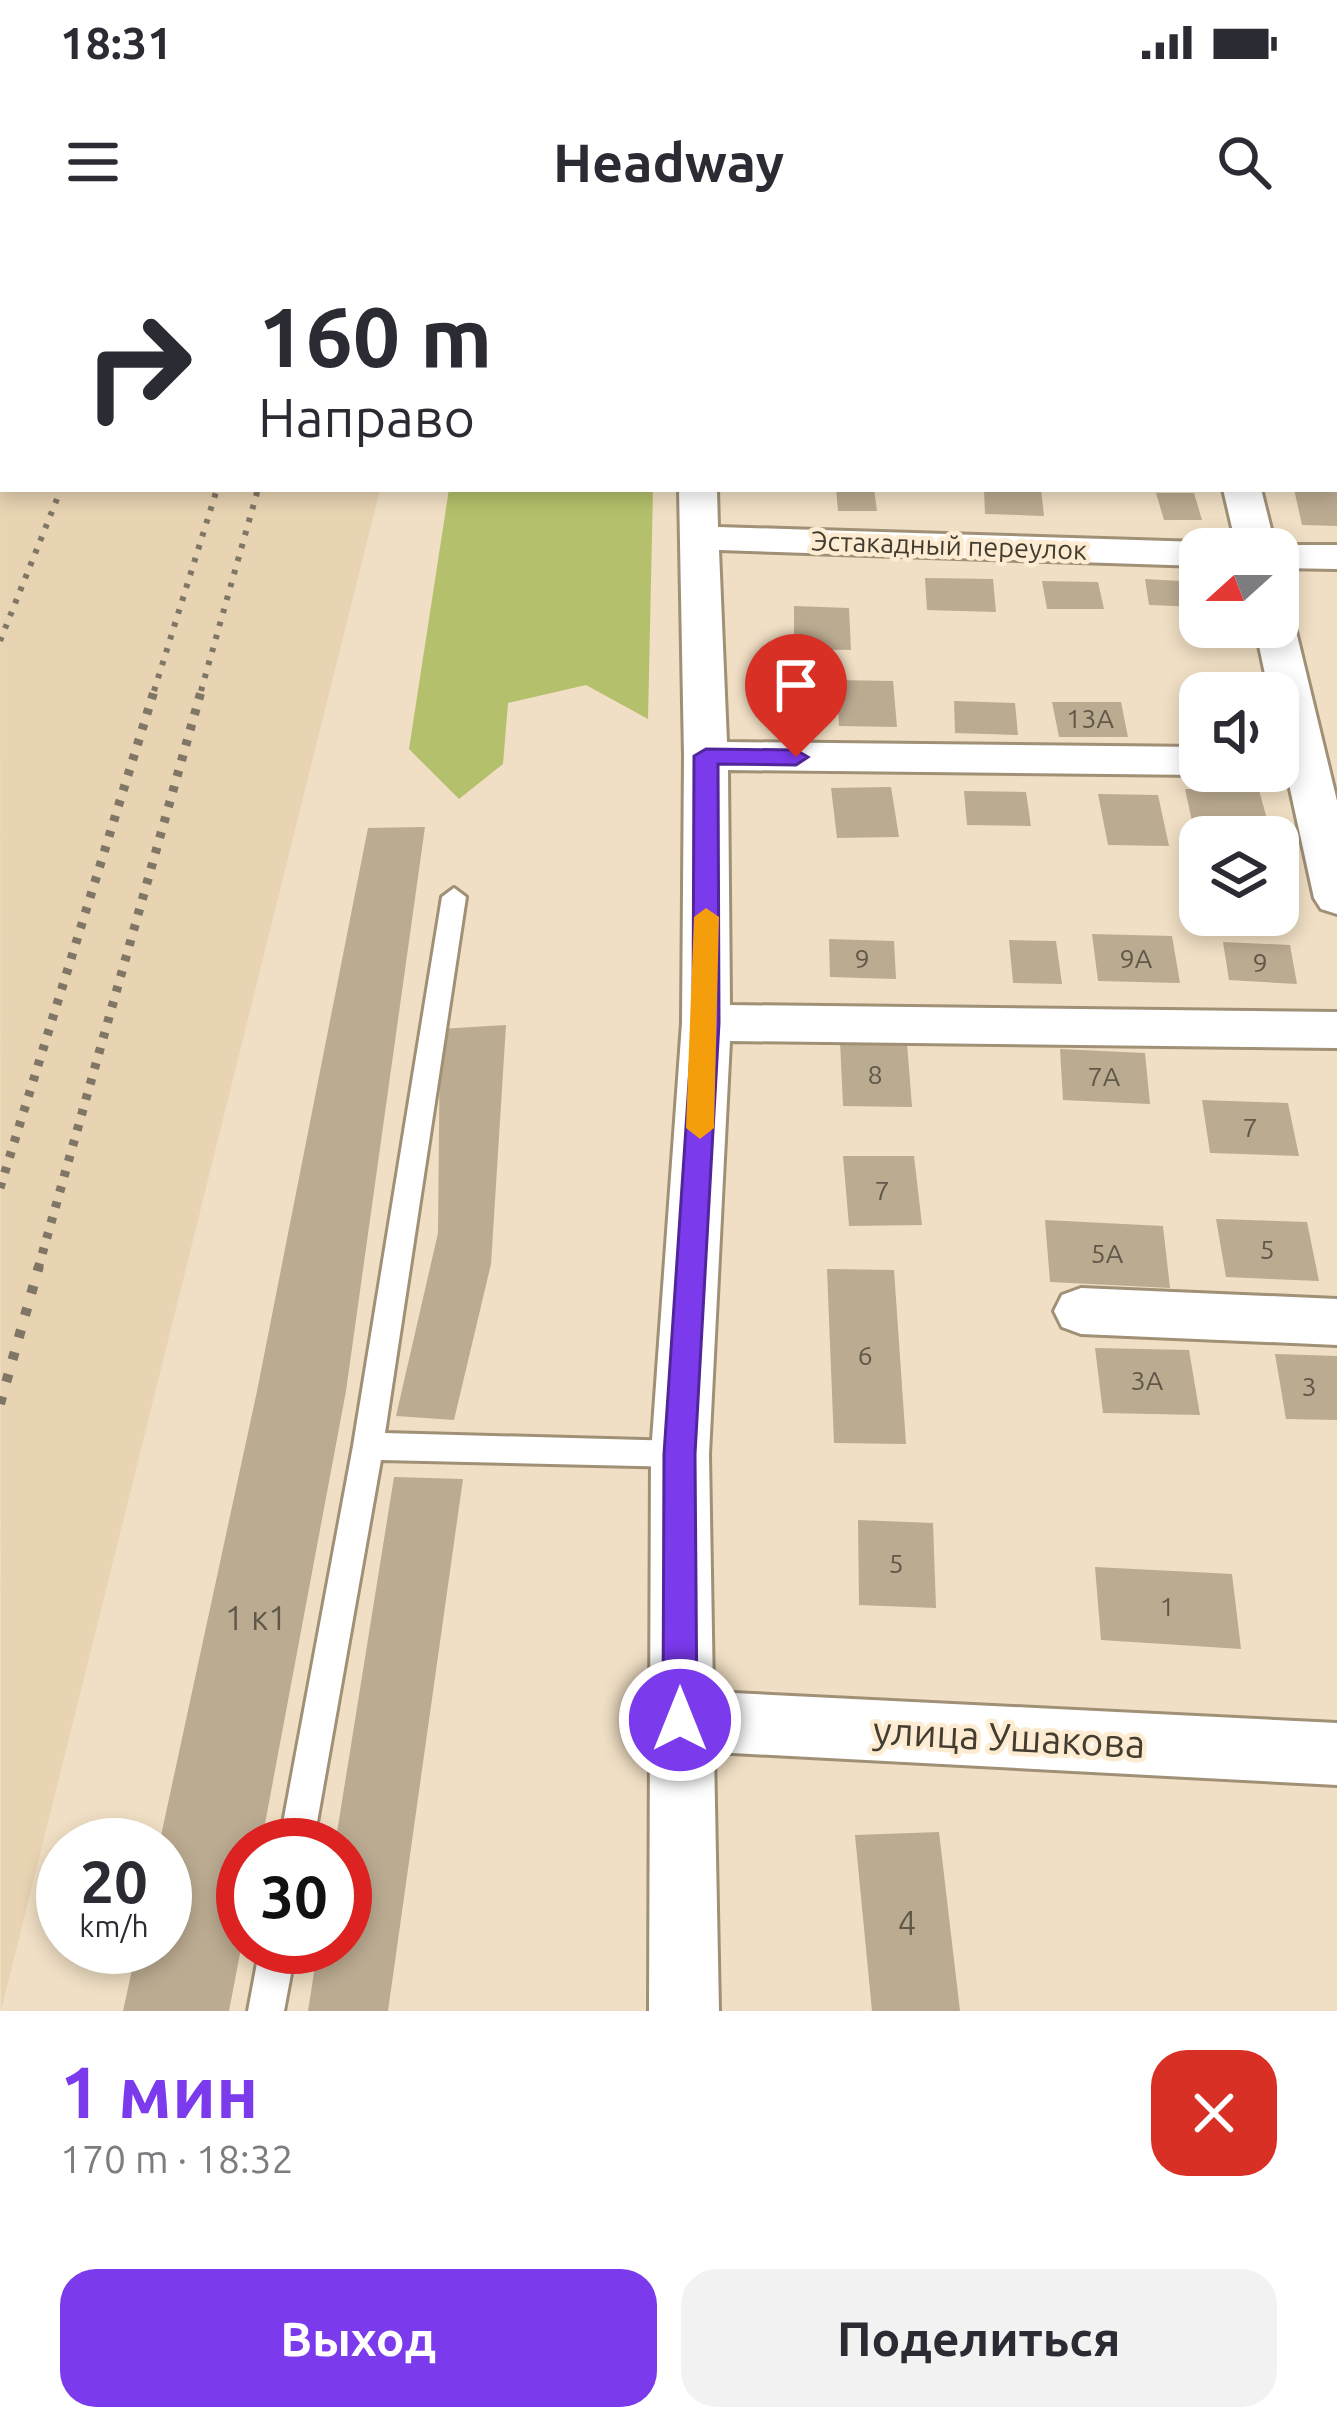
<!DOCTYPE html>
<html lang="ru">
<head>
<meta charset="utf-8">
<style>
  :root { --surface:#fff; --page:#f2f2f3; --text:#2b2b33; --muted:#7c7c81; --accent:#7c3aed }
  body { margin:0; font-family:Ubuntu,sans-serif; background:var(--page); color:var(--text); height:100vh; display:flex; flex-direction:column; font-size:45px; white-space:nowrap }
  * { box-sizing:border-box; margin:0 }
  p { font-size:39px; color:var(--muted) }
  .icon { flex:none; width:66px; height:66px; fill:none; stroke:currentColor; stroke-width:2; stroke-linecap:round; stroke-linejoin:round }
  .map { position:relative; height:1771px; overflow:hidden }
  .side { display:flex; flex-direction:column; background:var(--surface); flex:1 }
  .side>* { flex:none }
  .hud { position:absolute; left:0px; top:0px; width:1338px; height:252px; box-shadow:0 6px 18px #0003; background:#fff; color:var(--text); overflow:hidden }
  .needle { width:78px; rotate:249deg }
  .tools { position:absolute; left:1179px; top:288px; display:grid; gap:24px }
  .tools a { display:grid; place-items:center; width:120px; height:120px; border-radius:24px; background:var(--surface); box-shadow:0 6px 18px #0003; font-size:60px }
  .speed { position:absolute; left:36px; top:1578px; display:flex; gap:24px; font-size:60px; font-weight:700; text-align:center }
  .speed>* { display:grid; place-content:center; width:156px; height:156px; border-radius:50%; background:var(--surface); box-shadow:0 6px 18px #0003; line-height:1 }
  .speed small { font-size:30px; font-weight:400 }
  .speed .limit { border:18px solid #d22; background:#fff; color:#111 }
  .pin { position:absolute; display:grid; place-items:center; width:102px; height:102px; color:#fff; margin:-123px -51px; border-radius:50% 50% 50% 0; rotate:-45deg; box-shadow:0 0 12px #0007 }
  .pin .icon { rotate:45deg }
  .me { position:absolute; width:132px; margin:-66px; rotate:0deg; stroke-linejoin:round; filter:drop-shadow(0 0 9px #0008) }
  .turn { display:flex; align-items:center; gap:42px; height:252px; padding:0 60px; font-size:54px }
  .turn .icon { width:156px; height:156px; stroke-width:2.5 }
  .turn b { display:block; font-size:84px; line-height:102px }
  .round { display:grid; place-items:center; flex:none; width:126px; height:126px; border-radius:36px; background:var(--page) }
  .head { display:flex; align-items:center; justify-content:space-between; height:204px; padding:0 60px }
  h1 { font-size:72px; font-weight:700; line-height:90px; color:var(--accent) }
  .action { display:flex; gap:24px; margin-top:auto; padding:24px 60px }
  .action a { flex:1; height:138px; border-radius:36px; background:var(--accent); color:#fff; font-size:48px; font-weight:700; line-height:138px; text-align:center }
  .action a+a { background:var(--page); color:var(--text) }
  .status { display:flex; justify-content:space-between; align-items:center; height:84px; padding:0 60px; background:var(--surface); direction:ltr }
  .status svg { height:33px; fill:currentColor }
  header { display:flex; justify-content:space-between; align-items:center; height:156px; padding:0 60px; background:var(--surface); font-size:54px; font-weight:700 }
  .map>svg:first-child { display:block }
  .built { fill:#e8d3b2 }
  .green { fill:#b4c06b }
  .building { fill:#bbab91 }
  .lines { fill:none; stroke-linecap:round; stroke-linejoin:round }
  .lane-casing { stroke:#9f9076; stroke-width:6 }
  .street-casing { stroke:#9f9076; stroke-width:6 }
  .lane { fill:#fff; fill-rule:evenodd }
  .street { fill:#fff; fill-rule:evenodd }
  .rail-far2 { stroke:#807666; stroke-width:6; stroke-dasharray:4.5 9; stroke-linecap:butt }
  .rail-far1 { stroke:#807666; stroke-width:9; stroke-dasharray:6 10; stroke-linecap:butt }
  .rail { stroke:#807666; stroke-width:10; stroke-dasharray:8 15; stroke-linecap:butt }
  .route { fill:#7c3aed; stroke:#51269a; stroke-width:3 }
  .slow { fill:#f59e0b }
  .labels { text-anchor:middle; stroke-width:9; stroke-linejoin:round; paint-order:stroke }
  .far-street-label { font-size:27px; fill:#423c31; stroke:#fdecd1 }
  .number-label { font-size:27px; fill:#605849 }
  .near-number-label { font-size:33px; fill:#605849 }
  .near-street-label { font-size:39px; fill:#423c31; stroke:#fdecd1 }
</style>
</head>
<body>
<div class="status"><b>18:31</b><svg viewBox="0 0 49 12"><path d="M0 12V9h3v3zM5 12V6h3v6zM10 12V3h3v9zM15 12V0h3v12zM26 1h20v11H26zM47 4h2v5h-2z"/></svg></div>
<header><svg class="icon" aria-label="menu" viewBox="0 0 24 24"><path d="M4 6h16M4 12h16M4 18h16"/></svg>Headway<svg class="icon" aria-label="search" viewBox="0 0 24 24"><circle cx="10" cy="10" r="6"/><path d="M15 15l6 6"/></svg></header>
<div class="map">
<svg width="1337" height="1771" viewBox="0 0 1337 1771">
  <rect width="100%" height="100%" fill="#f0dfc4"/>
  <path class="built" d="M0 0H443L3 3V249H380L1 1771Z"/>
  <path class="green" d="M449 249H653L648 479 586 445 508 463 503 524 459 559 409 509Z"/>
  <g class="building">
    <path d="M836 249H874L877 271H838Z"/>
    <path d="M984 249H1041L1044 276 985 274Z"/>
    <path d="M1294 249H1337V286L1302 285Z"/>
    <path d="M1156 253H1194L1202 280H1164Z"/>
    <path d="M925 338 993 339 996 372 927 370Z"/>
    <path d="M1145 339 1198 342 1200 367 1149 365Z"/>
    <path d="M1042 341 1098 342 1104 369H1047Z"/>
    <path d="M794 366 849 368 851 410 794 409Z"/>
    <path d="M836 440 893 441 897 487 839 486Z"/>
    <path d="M954 461 1015 463 1018 495 955 493Z"/>
    <path d="M1052 462H1121L1128 497H1059Z"/>
    <path d="M891 547 899 597 837 598 831 548Z"/>
    <path d="M1185 549 1259 550 1270 590H1194Z"/>
    <path d="M964 551 1026 552 1031 586 967 585Z"/>
    <path d="M1098 554 1158 555 1169 606 1108 605Z"/>
    <path d="M425 587 346 1151 261 1605H243V1698L229 1771H123L137 1707H165V1605H159L257 1151 368 588Z"/>
    <path d="M1092 694 1172 696 1180 743 1098 741Z"/>
    <path d="M829 699 894 701 896 739 830 737Z"/>
    <path d="M1009 700 1056 701 1062 744 1013 743Z"/>
    <path d="M1223 702 1290 705 1297 744 1229 740Z"/>
    <path d="M506 785 491 1024 454 1180 396 1176 438 993 440 789Z"/>
    <path d="M840 802 907 803 912 867 843 866Z"/>
    <path d="M1060 809 1145 813 1150 864 1063 860Z"/>
    <path d="M1202 860 1288 863 1299 916 1210 913Z"/>
    <path d="M843 916H914L922 985 849 986Z"/>
    <path d="M1216 979 1307 982 1319 1041 1226 1037Z"/>
    <path d="M1045 980 1163 986 1170 1048 1050 1042Z"/>
    <path d="M827 1029 894 1030 906 1204 834 1203Z"/>
    <path d="M1095 1108 1189 1110 1200 1175 1103 1173Z"/>
    <path d="M1275 1114 1337 1116V1180L1286 1179Z"/>
    <path d="M394 1237 463 1239 388 1771H308L318 1707H345V1605H335Z"/>
    <path d="M858 1280 933 1283 936 1368 859 1365Z"/>
    <path d="M1095 1327 1232 1334 1241 1409 1101 1400Z"/>
    <path d="M939 1592 960 1771H872L855 1595Z"/>
  </g>
  <g class="lines">
    <g class="lane-casing">
      <g id="lane">
        <path d="M454 648 466 657 385 1193 680 1201 691 1205 695 1214 691 1223 680 1227 381 1220 313 1605H279L353 1206 442 657Z"/>
        <path d="M260 1707H296L284 1771H248Z"/>
      </g>
    </g>
    <g class="street-casing">
      <g id="street">
        <rect x="679" y="0" width="32" height="3"/>
        <path d="M1163 0H1195L1196 3H1164Z"/>
        <path d="M679 249H717L718 287 1200 302 1216 309H1200V326L719 310 727 502 1200 507V531H1215L1200 535 728 530 730 765 1337 772V808L730 801 709 1214 713 1452 1337 1483V1545L714 1512 719 1771H649L651 1214 682 783 684 516Z"/>
        <path d="M1223 249H1261L1275 305H1337V329L1278 328V309H1237Z"/>
        <path d="M1278 375 1289 378 1295 387 1337 561V674L1321 669 1314 658 1278 494V453H1269L1255 387H1278Z"/>
        <path d="M1081 1048 1337 1059V1105L1081 1094 1062 1087 1054 1071 1062 1055Z"/>
      </g>
    </g>
    <use href="#lane" class="lane"/>
    <use href="#street" class="street"/>
    <g class="rail-far2">
      <path d="M0 401 61 249"/>
      <path d="M154 451 217 249"/>
      <path d="M201 451 258 249"/>
    </g>
    <g class="rail-far1">
      <path d="M0 948 155 448"/>
      <path d="M38 1029 202 448"/>
    </g>
    <path class="rail" d="M0 1164 39 1026"/>
  </g>
  <path class="route" d="M706 509 796 510 808 517 796 525 718 524 719 783 695 1214 697 1480 692 1492 680 1497 668 1492 663 1480 664 1214 693 783 694 516Z"/>
  <path class="slow" d="M706 668 719 677 714 888 700 899 686 888 694 677Z"/>
  <g class="labels">
    <g class="far-street-label">
      <text transform="translate(949 306) rotate(2)" y="9">Эстакадный переулок</text>
    </g>
    <g class="number-label">
      <text x="1090" y="488">13А</text>
      <text x="862" y="728">9</text>
      <text x="1136" y="728">9А</text>
      <text x="1260" y="732">9</text>
      <text x="875" y="844">8</text>
      <text x="1104" y="846">7А</text>
      <text x="1250" y="897">7</text>
      <text x="882" y="960">7</text>
      <text x="1267" y="1019">5</text>
      <text x="1107" y="1023">5А</text>
      <text x="865" y="1125">6</text>
      <text x="1147" y="1150">3А</text>
      <text x="1309" y="1156">3</text>
      <text x="896" y="1333">5</text>
      <text x="1167" y="1376">1</text>
    </g>
    <g class="near-number-label">
      <text x="256" y="1390">1 к1</text>
      <text x="907" y="1695">4</text>
    </g>
    <g class="near-street-label">
      <text transform="translate(1009 1497) rotate(3)" y="14">улица Ушакова</text>
    </g>
  </g>
</svg>
<div class="tools">
<a><svg class="needle" viewBox="-14 -14 28 28"><path d="M0-13l5 13h-10z" fill="#e53935"/><path d="M0 13l5-13h-10z" fill="#7c7c81"/></svg></a>
<a><svg class="icon" aria-label="sound" viewBox="0 0 24 24"><path d="M4 9h4l5-4v14l-5-4H4zM17 9q2 3 0 6"/></svg></a>
<a><svg class="icon" aria-label="layers" viewBox="0 0 24 24"><path d="M12 4l9 5-9 5-9-5zM3 14l9 5 9-5"/></svg></a>
</div>
<div class="speed"><div>20<small>km/h</small></div><div class="limit">30</div></div>
<div class="pin" style="left:796px;top:517px;background:#d93025"><svg class="icon" aria-label="arrive" viewBox="0 0 24 24"><path d="M6 21V4h12l-3 4 3 4H6"/></svg></div>
<svg class="me" style="left:680px;top:1480px" viewBox="-20 -20 40 40"><circle r="17" fill="#7c3aed" stroke="#fff" stroke-width="3"/><path d="M0-11L8 9 0 5-8 9z" fill="#fff"/></svg>
<div class="hud">
<div class="turn"><svg class="icon" aria-label="right" viewBox="0 0 24 24"><path d="M7 20v-9h11M14 6l5 5-5 5"/></svg><div><b>160 m</b>Направо</div></div>
</div>
</div>
<section class="side">
<div class="head"><div><h1>1 мин</h1><p>170 m · 18:32</p></div><a class="round" style="background:#d93025;color:#fff"><svg class="icon" aria-label="close" viewBox="0 0 24 24"><path d="M6 6l12 12M18 6L6 18"/></svg></a></div>
<div class="action"><a>Выход</a><a>Поделиться</a></div>
</section>
</body>
</html>
